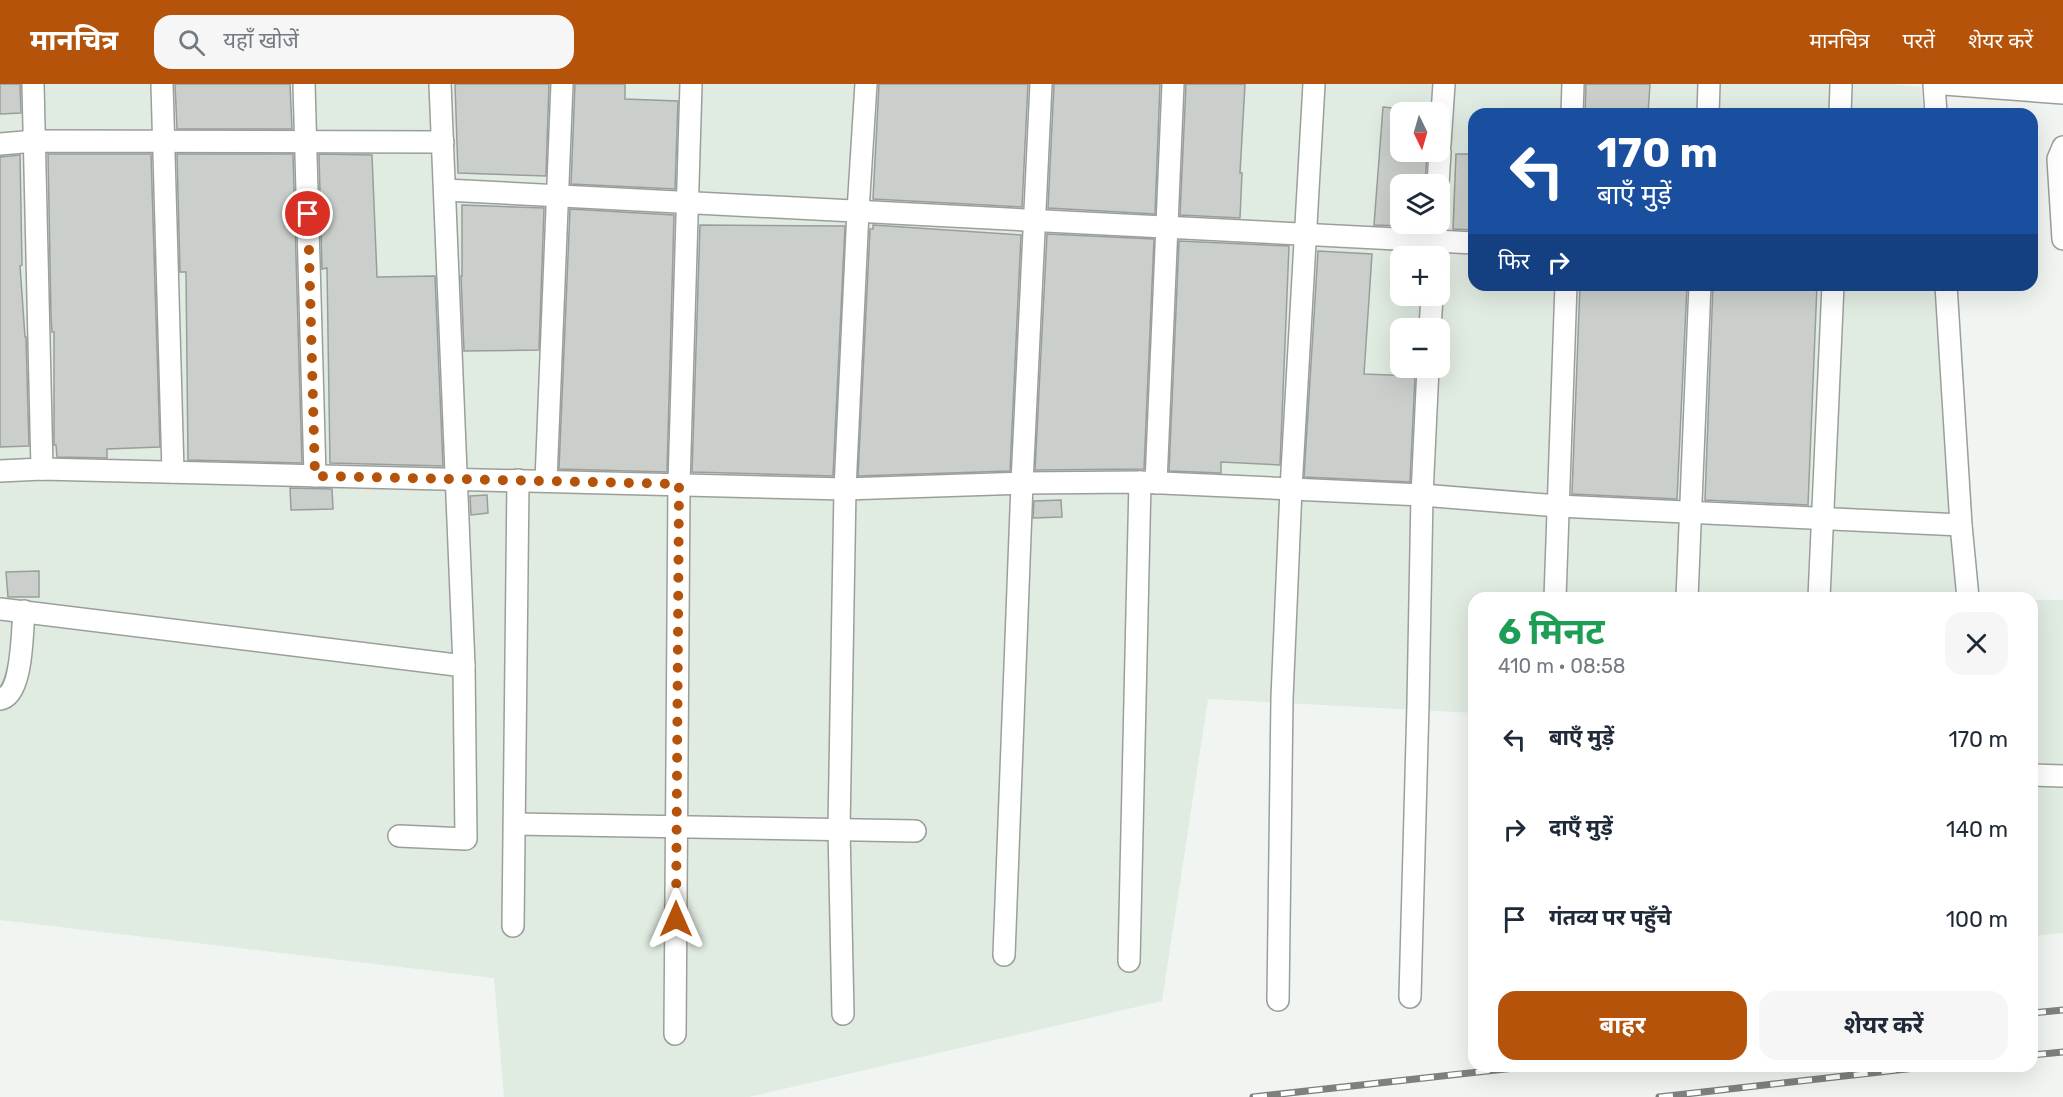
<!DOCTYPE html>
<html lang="hi">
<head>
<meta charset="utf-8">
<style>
  :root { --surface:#fff; --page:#f6f6f7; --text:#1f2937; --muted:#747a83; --accent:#b45309 }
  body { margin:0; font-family:Rubik,"Noto Sans Devanagari",sans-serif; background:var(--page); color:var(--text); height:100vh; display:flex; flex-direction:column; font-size:22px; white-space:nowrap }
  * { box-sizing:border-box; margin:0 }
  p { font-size:20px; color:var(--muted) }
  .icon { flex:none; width:33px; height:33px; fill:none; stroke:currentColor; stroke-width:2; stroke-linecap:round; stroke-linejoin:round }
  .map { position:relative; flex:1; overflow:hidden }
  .details { position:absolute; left:1468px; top:508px; width:570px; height:480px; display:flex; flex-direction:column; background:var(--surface); border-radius:18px; box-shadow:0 6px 24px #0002 }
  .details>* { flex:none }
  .top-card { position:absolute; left:1468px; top:24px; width:570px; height:183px; border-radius:18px; box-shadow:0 6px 24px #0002; background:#1a4fa0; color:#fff; overflow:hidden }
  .needle { width:39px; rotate:175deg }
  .tools { position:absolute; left:1390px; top:18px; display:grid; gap:12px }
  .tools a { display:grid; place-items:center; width:60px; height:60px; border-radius:12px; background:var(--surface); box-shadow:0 6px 24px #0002; font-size:30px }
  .pin { position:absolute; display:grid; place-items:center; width:51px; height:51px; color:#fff; margin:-26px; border:3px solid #fff; border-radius:50%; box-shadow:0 2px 6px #0007 }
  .me { position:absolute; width:66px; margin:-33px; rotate:0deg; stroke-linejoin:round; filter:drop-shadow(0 0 4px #0008) }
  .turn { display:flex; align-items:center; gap:21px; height:126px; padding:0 30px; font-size:27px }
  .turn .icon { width:78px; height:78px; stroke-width:2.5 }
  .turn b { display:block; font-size:42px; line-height:51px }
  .then { display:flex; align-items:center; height:57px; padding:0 30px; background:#0003; gap:12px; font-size:22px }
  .round { display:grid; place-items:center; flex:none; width:63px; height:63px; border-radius:18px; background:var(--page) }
  .summary { display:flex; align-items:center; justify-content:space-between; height:102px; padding:0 30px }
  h1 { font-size:36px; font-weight:700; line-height:45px; color:#1e9e55 }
  .button { display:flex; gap:12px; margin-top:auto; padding:12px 30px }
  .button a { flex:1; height:69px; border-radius:18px; background:var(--accent); color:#fff; font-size:24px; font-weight:700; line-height:69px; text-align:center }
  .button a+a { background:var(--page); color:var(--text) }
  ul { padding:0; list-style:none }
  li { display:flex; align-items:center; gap:18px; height:90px; padding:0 30px }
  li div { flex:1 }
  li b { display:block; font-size:22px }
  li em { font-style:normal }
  header { display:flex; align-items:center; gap:36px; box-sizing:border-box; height:84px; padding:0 30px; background:var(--accent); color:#fff }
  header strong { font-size:28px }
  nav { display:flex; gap:33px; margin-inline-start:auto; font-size:21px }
  .search { width:420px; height:54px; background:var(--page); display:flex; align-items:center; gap:15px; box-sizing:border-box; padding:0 21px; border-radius:18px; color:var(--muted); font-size:22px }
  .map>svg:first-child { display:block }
  .built { fill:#e0ebe1; fill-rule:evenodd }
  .building { fill:#cbcfcb; stroke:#999e9a; stroke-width:1.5 }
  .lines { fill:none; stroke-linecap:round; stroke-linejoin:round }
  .minor-casing { stroke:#9b9f9b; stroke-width:24 }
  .minor { stroke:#fff; stroke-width:21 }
  .rail-casing { stroke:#7d817e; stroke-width:7 }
  .rail { stroke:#fff; stroke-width:4.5; stroke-dasharray:14; stroke-linecap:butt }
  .route { stroke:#b45309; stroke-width:10; stroke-dasharray:0 18 }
</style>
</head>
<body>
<header>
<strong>मानचित्र</strong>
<div class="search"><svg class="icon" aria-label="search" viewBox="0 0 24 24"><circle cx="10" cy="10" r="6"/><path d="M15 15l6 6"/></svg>यहाँ खोजें</div>
<nav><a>मानचित्र</a><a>परतें</a><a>शेयर करें</a></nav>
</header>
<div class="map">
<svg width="2063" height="1013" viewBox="0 0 2063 1013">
  <rect width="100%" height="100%" fill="#f0f5f1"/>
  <g class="built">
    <path d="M0 0H1892L1921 3 1923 30H1474V201H1939L1964 514H1474V629L1208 615 1162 917 749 1013H504L494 894 0 836ZM1401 28H1440V68H1401ZM1401 100H1440V140H1401ZM1401 172H1440V212H1401ZM1401 244H1440V284H1401Z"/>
    <path d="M2032 516H2063V849L2033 852Z"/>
  </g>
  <g class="building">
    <path d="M0 0H20L21 29 0 30Z"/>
    <path d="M175 0H290L292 45H177Z"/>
    <path d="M455 0H549L546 92 458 89Z"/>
    <path d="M575 0H625V15L678 17 675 105 571 100Z"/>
    <path d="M879 0H1028L1022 123 873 115Z"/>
    <path d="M1054 0H1160L1155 130 1048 124Z"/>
    <path d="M1186 0H1245L1240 89H1242L1240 134 1180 131Z"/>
    <path d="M1586 0H1650L1648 30H1585Z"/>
    <path d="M1383 23 1401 25V68H1427L1425 100H1401V142L1374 141Z"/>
    <path d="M48 70H151L160 363 107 365V374L57 373 56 361H54V248H52L51 232Z"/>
    <path d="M177 70H293L302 379 188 376 186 188H180Z"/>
    <path d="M319 70 372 71 377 193 435 192 443 382 330 379 327 184 322 185Z"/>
    <path d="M1456 70H1474V146L1453 145Z"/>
    <path d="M20 71 22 181 20 182 25 253H26L29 362 0 363V73Z"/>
    <path d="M462 121 544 124 539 266 464 267 461 192H462Z"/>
    <path d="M570 125 674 131 667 388 559 385Z"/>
    <path d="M700 141 845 142 833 392 692 388Z"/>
    <path d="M873 141 1021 151 1010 387 858 392 870 145H873Z"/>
    <path d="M1047 150 1154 155 1144 385 1035 386Z"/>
    <path d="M1179 157 1289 162 1280 381 1221 378V389L1169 387Z"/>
    <path d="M1318 167 1372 170 1364 290 1415 292 1410 398 1304 393Z"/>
    <path d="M1580 201H1687L1677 415 1572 410Z"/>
    <path d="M1713 201H1817L1808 421 1705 416Z"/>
    <path d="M290 404 332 405 333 425 291 426Z"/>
    <path d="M487 411 488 429 471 431 470 412Z"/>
    <path d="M1061 416 1062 433 1033 434 1034 417Z"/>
    <path d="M39 487V513H8L6 488Z"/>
  </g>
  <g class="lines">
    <g class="minor-casing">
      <g id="minor">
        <path d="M33 0 42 385"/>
        <path d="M162 0 173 388"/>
        <path d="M304 0 315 392"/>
        <path d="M1934 0 1936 30"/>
        <path d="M1944 0 2063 9"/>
        <path d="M1572 30 1573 0"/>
        <path d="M1708 30 1709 0"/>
        <path d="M1840 30 1841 2"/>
        <path d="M0 60 35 57 443 58"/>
        <path d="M1440 60 1444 0"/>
        <path d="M2063 63 2058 75 2063 155"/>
        <path d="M1438 100 1440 68"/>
        <path d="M445 106 1474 159"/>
        <path d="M1434 172 1435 140"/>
        <path d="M1946 201 1961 441 1968 514"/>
        <path d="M1430 244 1432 212"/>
        <path d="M0 387 42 385 845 405 1022 399 1140 398 1422 411 1558 422 1961 441"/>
        <path d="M546 397 562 0"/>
        <path d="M1156 399 1173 0"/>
        <path d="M1555 514 1566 201"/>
        <path d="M1687 514 1700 201"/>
        <path d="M1819 514 1833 201"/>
        <path d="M0 525 464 582"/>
        <path d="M0 615C23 612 22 547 24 527"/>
        <path d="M2032 691 2063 692"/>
        <path d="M515 740 915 747"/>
        <path d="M399 752 466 755 464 582 440 0"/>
        <path d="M513 842 518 396"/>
        <path d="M1004 871 1022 399 1041 0"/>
        <path d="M1129 877 1140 398"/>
        <path d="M1410 913 1418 620 1422 411 1428 284"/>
        <path d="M1278 916 1282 614 1291 405 1314 0"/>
        <path d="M843 930 839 745 845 405 858 127 866 0"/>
        <path d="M675 950 679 400 691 0"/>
      </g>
    </g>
    <use href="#minor" class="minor"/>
    <g class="rail-casing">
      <g id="rail">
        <path d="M2032 929 2063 926"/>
        <path d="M2032 971 2063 968"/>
        <path d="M1253 1013 1532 982"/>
        <path d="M1659 1013 1933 982"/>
      </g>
    </g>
    <use href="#rail" class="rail"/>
  </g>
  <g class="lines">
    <path class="route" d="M308 130 315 392 679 400 676 835"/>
  </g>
</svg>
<div class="tools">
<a><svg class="needle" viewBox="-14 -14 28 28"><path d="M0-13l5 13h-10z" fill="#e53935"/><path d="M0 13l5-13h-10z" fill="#747a83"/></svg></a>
<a><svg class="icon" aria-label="layers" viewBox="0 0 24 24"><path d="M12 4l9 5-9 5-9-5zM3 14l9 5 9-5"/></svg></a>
<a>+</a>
<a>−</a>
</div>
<div class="pin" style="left:308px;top:130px;background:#d93025"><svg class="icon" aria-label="arrive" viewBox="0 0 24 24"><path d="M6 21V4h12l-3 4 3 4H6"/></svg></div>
<svg class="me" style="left:676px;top:835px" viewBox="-20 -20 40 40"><path d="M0-17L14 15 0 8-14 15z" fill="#b45309" stroke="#fff" stroke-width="4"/></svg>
<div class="top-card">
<div class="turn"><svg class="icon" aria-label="left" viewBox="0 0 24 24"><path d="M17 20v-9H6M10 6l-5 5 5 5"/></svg><div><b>170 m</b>बाएँ मुड़ें</div></div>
<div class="then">फिर<svg class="icon" aria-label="right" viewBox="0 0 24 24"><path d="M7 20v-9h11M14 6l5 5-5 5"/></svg></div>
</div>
<section class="details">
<div class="summary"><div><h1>6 मिनट</h1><p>410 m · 08:58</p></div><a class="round"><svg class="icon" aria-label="close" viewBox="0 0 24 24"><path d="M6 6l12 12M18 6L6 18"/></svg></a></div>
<ul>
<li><svg class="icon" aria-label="left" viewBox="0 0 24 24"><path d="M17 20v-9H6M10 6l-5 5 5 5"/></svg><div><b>बाएँ मुड़ें</b></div><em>170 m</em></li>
<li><svg class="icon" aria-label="right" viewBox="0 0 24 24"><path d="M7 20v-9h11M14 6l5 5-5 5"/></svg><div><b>दाएँ मुड़ें</b></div><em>140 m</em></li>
<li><svg class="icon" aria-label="arrive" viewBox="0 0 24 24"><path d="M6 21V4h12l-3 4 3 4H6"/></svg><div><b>गंतव्य पर पहुँचे</b></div><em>100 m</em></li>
</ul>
<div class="button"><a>बाहर</a><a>शेयर करें</a></div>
</section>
</div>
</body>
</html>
